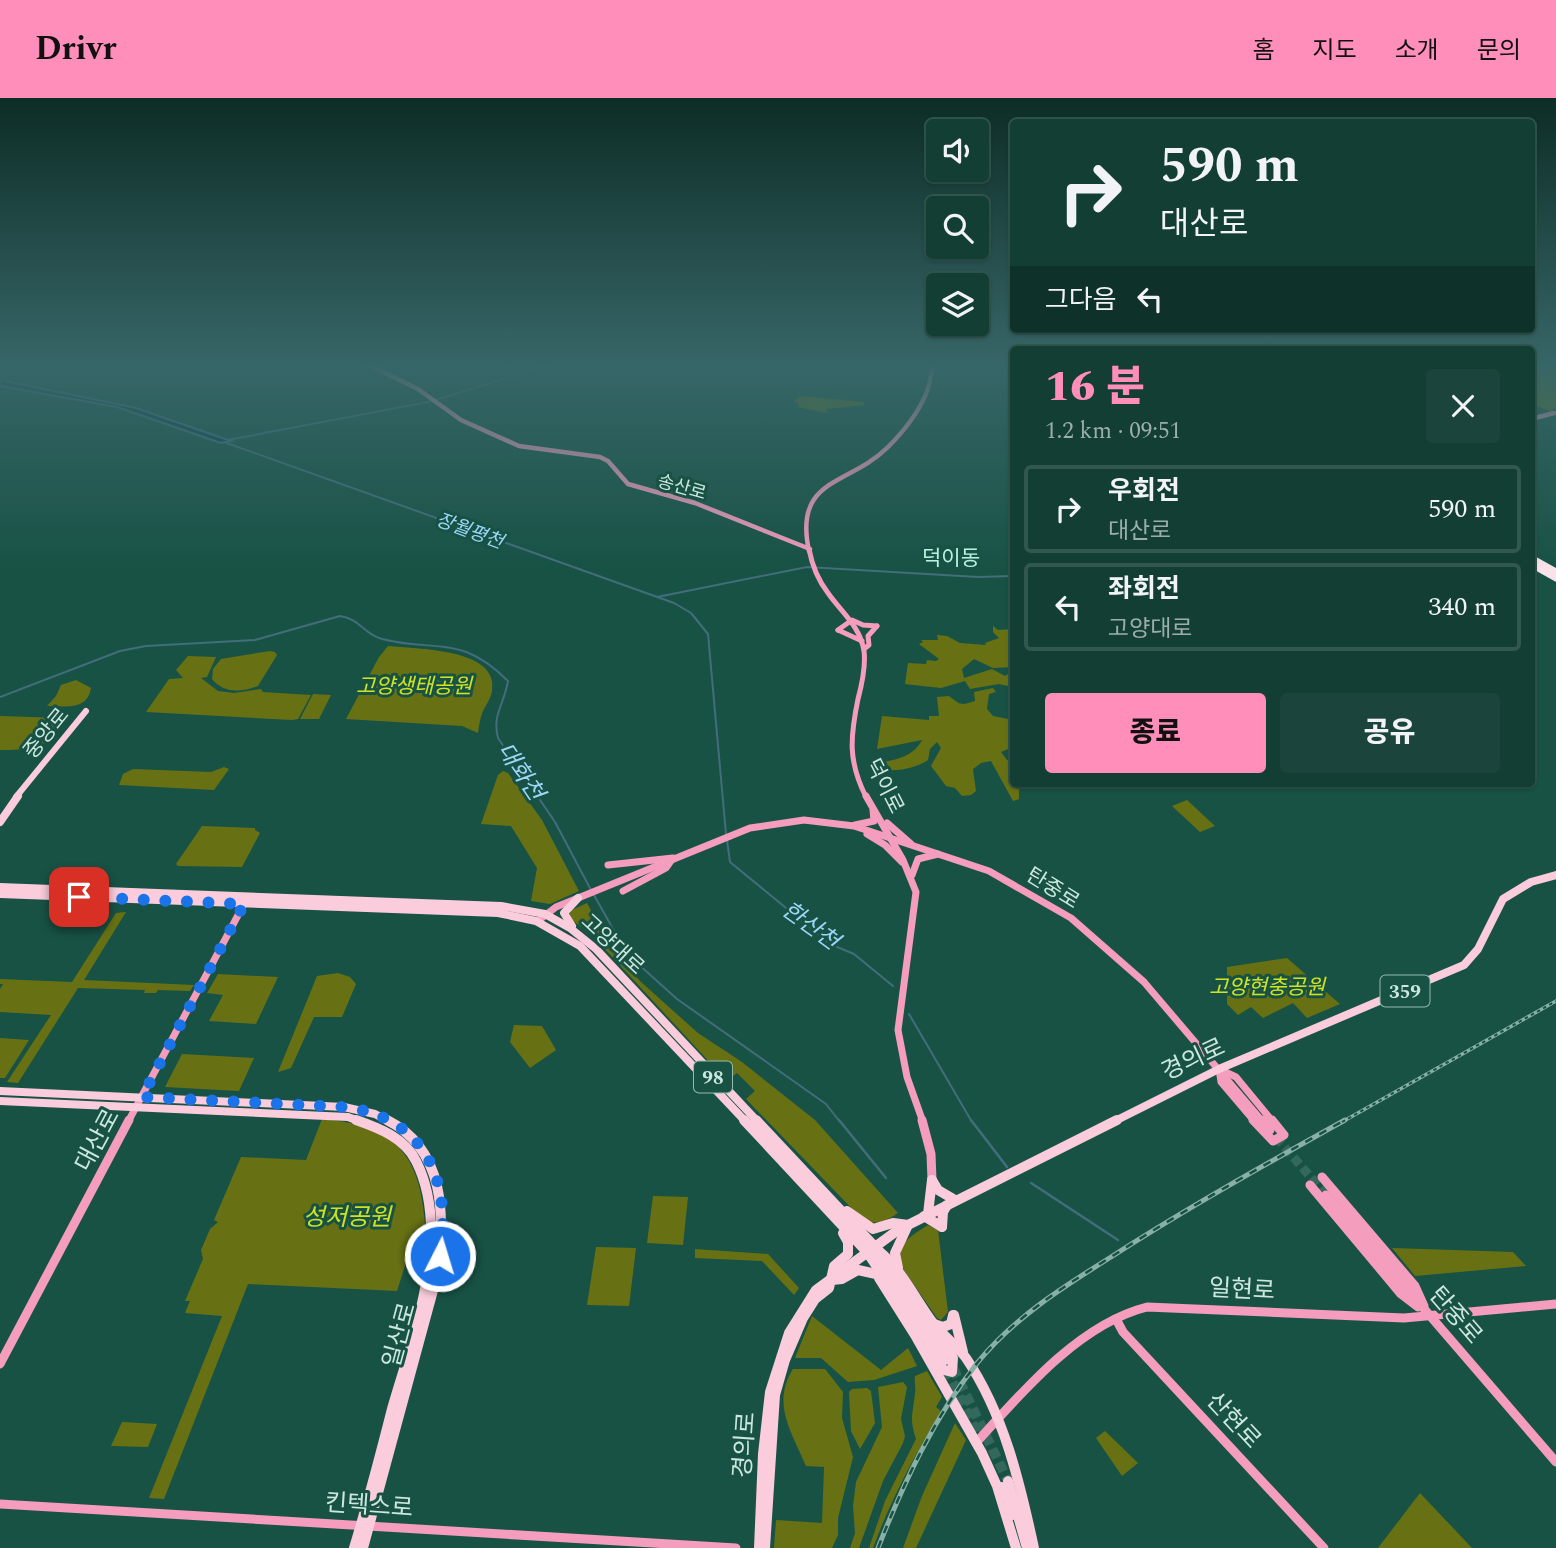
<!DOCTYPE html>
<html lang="ko">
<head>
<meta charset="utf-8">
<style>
  :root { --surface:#123e34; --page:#1b453c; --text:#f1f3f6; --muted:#9caeac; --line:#31574f; --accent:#ff8eba }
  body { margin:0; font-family:Spectral,"Noto Sans KR",serif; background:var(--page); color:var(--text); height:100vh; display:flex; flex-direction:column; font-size:26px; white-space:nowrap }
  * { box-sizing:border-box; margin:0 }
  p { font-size:23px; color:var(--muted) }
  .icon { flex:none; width:38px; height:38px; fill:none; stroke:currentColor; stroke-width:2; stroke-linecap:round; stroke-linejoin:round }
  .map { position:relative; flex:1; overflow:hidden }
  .sheet { position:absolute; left:1010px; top:248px; width:525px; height:441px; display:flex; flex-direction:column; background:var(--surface); border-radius:7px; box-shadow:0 2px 5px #0004,0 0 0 2px var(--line) }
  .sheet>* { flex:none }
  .top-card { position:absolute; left:1010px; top:21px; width:525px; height:214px; border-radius:7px; box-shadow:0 2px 5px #0004,0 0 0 2px var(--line); background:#123e34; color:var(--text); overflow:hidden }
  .controls { position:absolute; left:926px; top:21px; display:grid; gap:14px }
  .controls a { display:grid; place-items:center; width:63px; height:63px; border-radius:7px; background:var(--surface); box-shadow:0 2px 5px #0004,0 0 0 2px var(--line); font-size:35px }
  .pin { position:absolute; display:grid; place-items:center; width:60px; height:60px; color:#fff; margin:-30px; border-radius:14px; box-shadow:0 4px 10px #0006 }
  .me { position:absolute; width:77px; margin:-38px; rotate:5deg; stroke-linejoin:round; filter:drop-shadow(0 0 5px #0008) }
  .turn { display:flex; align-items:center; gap:24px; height:147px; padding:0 35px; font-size:32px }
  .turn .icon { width:91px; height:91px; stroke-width:2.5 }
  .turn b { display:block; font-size:49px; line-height:60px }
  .then { display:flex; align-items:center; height:66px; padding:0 35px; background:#0003; gap:14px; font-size:26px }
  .round { display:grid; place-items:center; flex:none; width:74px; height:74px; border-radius:7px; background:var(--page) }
  .head { display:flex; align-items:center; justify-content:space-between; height:119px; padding:0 35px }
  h1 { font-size:42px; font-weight:800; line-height:52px; color:var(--accent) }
  .action { display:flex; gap:14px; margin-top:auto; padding:14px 35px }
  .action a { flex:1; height:80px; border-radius:7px; background:var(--accent); color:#111; font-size:28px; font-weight:800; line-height:80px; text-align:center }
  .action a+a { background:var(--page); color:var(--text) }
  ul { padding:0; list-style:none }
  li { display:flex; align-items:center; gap:21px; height:88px; margin:0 14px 10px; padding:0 21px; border:4px solid var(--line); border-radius:7px }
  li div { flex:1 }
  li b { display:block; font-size:26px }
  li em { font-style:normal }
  header { display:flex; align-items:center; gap:42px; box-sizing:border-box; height:98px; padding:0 35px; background:var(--accent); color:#111 }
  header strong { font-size:33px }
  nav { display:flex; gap:38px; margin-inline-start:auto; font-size:24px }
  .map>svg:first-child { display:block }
  .green { fill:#677114 }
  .water { fill:#073951; stroke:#426d7b; stroke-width:2 }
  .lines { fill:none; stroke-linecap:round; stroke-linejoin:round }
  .stream-far1 { stroke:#426d7b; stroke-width:2 }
  .stream { stroke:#426d7b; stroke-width:2.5 }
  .secondary-tunnel { stroke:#33685c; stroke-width:9; stroke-dasharray:9 4.5; stroke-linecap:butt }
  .primary-tunnel { stroke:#33685c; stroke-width:10; stroke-dasharray:10 5; stroke-linecap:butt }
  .secondary-far3 { stroke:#f49dbd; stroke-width:4.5 }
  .secondary-far2 { stroke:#f49dbd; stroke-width:5 }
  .secondary-far1 { stroke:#f49dbd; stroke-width:7 }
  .secondary { stroke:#f49dbd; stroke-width:9 }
  .primary-far2 { stroke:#faccdc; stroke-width:6 }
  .primary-far1 { stroke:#faccdc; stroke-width:8 }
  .primary { stroke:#faccdc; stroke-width:10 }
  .trunk { stroke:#f9e2ea; stroke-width:7 }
  .rail-far1-casing { stroke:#89b0a6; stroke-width:3.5 }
  .rail-casing { stroke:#89b0a6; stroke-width:5 }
  .rail-far1 { stroke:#185245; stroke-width:2; stroke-dasharray:3.5; stroke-linecap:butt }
  .rail { stroke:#185245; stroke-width:2.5; stroke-dasharray:8; stroke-linecap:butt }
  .route { stroke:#1a73e8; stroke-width:12; stroke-dasharray:0 21.6 }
  .labels { text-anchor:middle; stroke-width:6; stroke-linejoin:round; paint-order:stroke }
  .far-street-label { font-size:18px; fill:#cbe7de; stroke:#185245 }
  .far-water-label { font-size:19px; font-style:italic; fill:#9cd6f9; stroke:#185245 }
  .shield { fill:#185245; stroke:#95bab0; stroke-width:2 }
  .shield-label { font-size:19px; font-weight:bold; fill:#cbe7de }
  .far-quarter-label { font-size:21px; fill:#b8f2e2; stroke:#185245 }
  .park-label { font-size:21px; font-style:italic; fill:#cfe321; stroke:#185245 }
  .street-label { font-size:21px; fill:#cbe7de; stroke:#185245 }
  .water-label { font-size:23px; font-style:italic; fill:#9cd6f9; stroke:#185245 }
  .near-street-label { font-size:24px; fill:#cbe7de; stroke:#185245 }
  .near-park-label { font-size:24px; font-style:italic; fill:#cfe321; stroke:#185245 }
</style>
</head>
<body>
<header>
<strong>Drivr</strong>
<nav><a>홈</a><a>지도</a><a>소개</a><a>문의</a></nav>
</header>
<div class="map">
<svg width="1556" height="1450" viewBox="0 0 1556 1450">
  <rect width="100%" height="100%" fill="#185245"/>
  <g class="green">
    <path d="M1531 265 1556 266V310L1552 311 1556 316 1531 305Z"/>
    <path d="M801 298 864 304V307L826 311 827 315 798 309 799 306 794 303Z"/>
    <path d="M993 528 998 532 1013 531V569L993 570 974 561 962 571 964 580 992 571 1005 578 1008 576 1013 577V589L999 586 970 591 965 583 941 590 905 586 908 565 926 566 927 562 936 563 939 561 919 546 923 544 921 542H938L937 537 947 538 960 545 986 547 985 545 999 540 993 534Z"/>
    <path d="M388 548C415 551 500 550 492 593 491 600 486 607 483 613 480 620 479 628 478 635L462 628 346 621 379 559Z"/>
    <path d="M270 553 275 554 277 557 258 588C242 594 224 596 212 581L213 571 221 561Z"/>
    <path d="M188 558 216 559 207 579 201 580 218 593 234 595 261 591 263 594 311 597 298 621 292 622 146 614 169 581 183 580 176 572Z"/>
    <path d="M76 582 91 590C87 613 65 608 47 608L56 598 61 587Z"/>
    <path d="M993 590 996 594 989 596 987 611 993 618 1013 622V649L1001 654 1007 662 1013 663V686H1019V701L1013 703 991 663 981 665 973 671 976 693 971 697 962 698 955 690 946 688 931 668 941 650 937 644 930 651 928 662C912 672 896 673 878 672L874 666C893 662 913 660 922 642L877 651 882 618 929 622V618H939L937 599 949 598C961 607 960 608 975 603L974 594Z"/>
    <path d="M313 596 331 597 319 621H300Z"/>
    <path d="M0 618 61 620 55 624C60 652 18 652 0 652Z"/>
    <path d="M224 669 229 671 214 692 119 687 123 676 133 671 211 674Z"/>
    <path d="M503 673 508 675 542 722 579 793 550 806 531 803 537 770 511 728 481 726 498 677Z"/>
    <path d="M1187 702 1215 728 1200 734 1172 708Z"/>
    <path d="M202 728 255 730V732L260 735 242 769 178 768 176 766Z"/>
    <path d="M587 805 612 852 641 884 698 935 742 964 815 1022 898 1115C883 1125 877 1128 861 1120L746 1001 755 993 737 975 727 983 592 837 572 822 569 817 572 812Z"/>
    <path d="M126 814 84 882 194 887 190 893 158 892 156 895H144L145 892 78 890 18 985 7 984 51 917 0 914V891L3 886H0V881L72 884 116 815Z"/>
    <path d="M1287 860 1340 906 1307 920 1293 905 1263 920 1251 909 1238 917 1227 906V869Z"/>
    <path d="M338 875 350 879 356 886 342 919H314L291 970 278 974 317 878Z"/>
    <path d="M218 876 278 879 256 926 209 923 223 897 207 895Z"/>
    <path d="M514 927 542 928 556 952 530 970 510 944Z"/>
    <path d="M0 940 29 942 5 980H0Z"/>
    <path d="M182 956 254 960 239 993 165 989Z"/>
    <path d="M322 1021C405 1028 423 1065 426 1143L412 1146 397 1193 248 1186 164 1401 149 1400 222 1218 185 1215 190 1203H185L203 1161 201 1152 210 1131 218 1124 214 1122 241 1059 306 1062Z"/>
    <path d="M653 1098 688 1099 683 1147 647 1145Z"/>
    <path d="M928 1127 938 1132 948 1214 941 1222 937 1220 901 1168C896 1145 911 1138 928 1127Z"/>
    <path d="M596 1149 636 1150 629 1208 587 1207Z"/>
    <path d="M1392 1150 1513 1154 1526 1168 1415 1178Z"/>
    <path d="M695 1151 768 1156 799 1190 794 1197 762 1163 695 1160Z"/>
    <path d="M812 1218 881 1272 908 1250 917 1268 874 1282 848 1284 821 1260H795Z"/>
    <path d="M793 1271H825L843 1294 842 1320 853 1359 838 1420V1437L832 1450H774L776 1422 822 1425 824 1369 806 1368C792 1334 771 1306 793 1271Z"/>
    <path d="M927 1273 942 1299 936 1309 941 1313C915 1357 891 1401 873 1450H869L885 1403 916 1341C909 1320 913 1316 915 1295 916 1289 914 1284 915 1278Z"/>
    <path d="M903 1284 907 1289 901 1321 905 1338 903 1345 883 1383 859 1450H850L855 1435 853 1408 856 1384 882 1329 878 1289Z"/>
    <path d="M867 1290 871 1293 875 1325 860 1351 851 1333 849 1294 852 1291Z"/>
    <path d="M122 1324 157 1326 148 1349 111 1348Z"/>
    <path d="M955 1325 966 1342 916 1450H903L922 1398Z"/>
    <path d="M1105 1333 1138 1365 1122 1378 1096 1340Z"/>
    <path d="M1420 1395 1472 1450H1378Z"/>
  </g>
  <path class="water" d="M0 282 136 310 231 343 221 345 117 309 0 288Z"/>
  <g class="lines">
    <g class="stream-far1">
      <path d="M228 342 433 303 554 265"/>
      <path d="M224 344 674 505 691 515 708 536 726 736"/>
      <path d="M657 499 807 469 978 479 1013 478"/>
      <path d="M0 599 120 553 146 548 255 542 340 518C361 521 363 536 382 541 437 555 460 535 508 583 504 607 492 616 498 640L555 724 591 792"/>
      <path d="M727 742 730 764 830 846 854 856 893 888"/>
      <path d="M594 797 627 856 677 901 826 1006 840 1024"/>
      <path d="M909 916 972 1024"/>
    </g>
    <g class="stream">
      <path d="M839 1022 886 1080"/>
      <path d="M971 1022 1007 1069"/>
      <path d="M1031 1085 1118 1142"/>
    </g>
    <path class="secondary-tunnel" d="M1276 1039 1326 1097"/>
    <g class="primary-tunnel">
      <path d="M953 1270 1008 1383"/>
      <path d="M946 1271 980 1342"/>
    </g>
    <g class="secondary-far3">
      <path d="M365 265 418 291 461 322 519 348 600 359 608 363 628 386 695 405 810 451"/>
      <path d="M1531 321 1554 315"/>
      <path d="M809 453C793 379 849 388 888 349 903 334 918 315 926 296 930 286 931 275 934 265"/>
    </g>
    <g class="secondary-far2">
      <path d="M809 451C812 467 818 482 828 495 842 515 860 528 864 553 866 569 862 586 858 601 850 640 848 663 866 699"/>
      <path d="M838 532 852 522 863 527 877 528"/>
      <path d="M838 532 862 543"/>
      <path d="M864 551 869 547 868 538 877 528"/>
    </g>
    <g class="secondary-far1">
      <path d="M866 698 903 762 916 794 898 932 907 979 923 1024"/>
      <path d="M887 725 911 746"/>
      <path d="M855 727 874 723 873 712"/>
      <path d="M867 736 885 747 902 764"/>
      <path d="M608 767 673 760 666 770 623 793"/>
      <path d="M912 777 918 761 938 756"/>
      <path d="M538 823 556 809 750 730 804 722 854 728 989 773 1071 820 1144 884 1263 1024"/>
      <path d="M128 1024 245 804"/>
      <path d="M1255 1024 1221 984 1219 971 1236 979 1273 1024"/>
    </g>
    <g class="secondary">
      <path d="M922 1022 931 1056 932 1082"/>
      <path d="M1253 1022 1273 1043 1284 1037 1272 1022"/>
      <path d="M1262 1022 1270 1032"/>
      <path d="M1322 1079 1415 1188 1424 1208"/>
      <path d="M1310 1087 1401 1196 1418 1209"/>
      <path d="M1326 1097 1556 1364"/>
      <path d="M1116 1221 1123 1234 1324 1450"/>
      <path d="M0 1266 129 1022"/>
      <path d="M976 1345C1021 1295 1079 1226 1147 1209L1404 1220 1556 1206"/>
      <path d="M0 1406 736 1450"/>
    </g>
    <path class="primary-far2" d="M16 699 86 613"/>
    <g class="primary-far1">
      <path d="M0 724 18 698"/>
      <path d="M0 789 501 808 545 816 570 830 596 851 758 1024"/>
      <path d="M0 796 498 815 536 823 580 848 746 1024"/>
      <path d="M572 828 564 815 578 800"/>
      <path d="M0 993 344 1009 375 1016 390 1024"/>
      <path d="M0 1003 348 1019 361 1024"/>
      <path d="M1113 1024 1219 971 1464 867 1478 851 1503 801 1531 784 1556 777"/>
    </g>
    <g class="primary">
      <path d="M744 1022 867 1154 942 1265"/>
      <path d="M756 1022 875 1149 948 1261"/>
      <path d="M932 1082 938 1092 955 1102"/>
      <path d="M847 1113 873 1131 893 1125 908 1127 895 1155 898 1170"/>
      <path d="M928 1116 932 1082"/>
      <path d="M924 1118 942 1129"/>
      <path d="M942 1129 943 1114 947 1107"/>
      <path d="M879 1153C903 1173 915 1201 933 1225 943 1238 957 1247 966 1260 1004 1316 1020 1385 1034 1450"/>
      <path d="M879 1180 915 1237 982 1355 997 1388 1016 1450"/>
      <path d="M832 1182 842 1181 858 1172 876 1176"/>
      <path d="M954 1217 963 1254"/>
      <path d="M934 1226 943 1229 951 1226 953 1217"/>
      <path d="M928 1254 940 1271 952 1274 953 1260 940 1237"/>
      <path d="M1008 1383 1027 1450"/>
      <path d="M1002 1389 1012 1417"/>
      <path d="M354 1450C368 1404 380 1358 392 1311 413 1238 453 1136 416 1063 405 1040 379 1030 356 1022"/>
      <path d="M363 1450 438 1174C445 1117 445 1051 387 1022"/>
      <path d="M759 1450 763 1356 770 1294 789 1235 816 1192 898 1132 1117 1022"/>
      <path d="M765 1450 775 1297 785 1262 803 1220 815 1201 829 1190 834 1168 848 1156V1144L843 1135"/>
    </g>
    <g class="trunk">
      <path d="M1531 460 1556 474"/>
      <path d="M1531 466 1556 480"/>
    </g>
    <g class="rail-far1-casing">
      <path id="rail-far1" d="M1342 1024 1556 903"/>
    </g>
    <g class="rail-casing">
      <path id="rail" d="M878 1450C904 1384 934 1319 978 1264 1015 1219 1063 1189 1111 1159 1187 1110 1266 1066 1345 1022"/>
    </g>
    <use href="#rail-far1" class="rail-far1"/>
    <use href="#rail" class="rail"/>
  </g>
  <linearGradient id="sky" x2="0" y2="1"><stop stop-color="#0d2d26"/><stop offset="0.57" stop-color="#376668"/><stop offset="1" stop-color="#376668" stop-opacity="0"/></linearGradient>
  <rect width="1556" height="468" fill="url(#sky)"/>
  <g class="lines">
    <path class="route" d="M79 799 244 806 142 999 344 1009C425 1019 452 1082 440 1158"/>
  </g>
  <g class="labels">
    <g class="far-street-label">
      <text transform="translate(682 389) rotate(16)" y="6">송산로</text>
    </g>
    <g class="far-water-label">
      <text transform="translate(470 432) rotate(20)" y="7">장월평천</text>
    </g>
    <g class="shield">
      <rect x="1380.5" y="877.5" width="49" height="31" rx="5"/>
      <rect x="694" y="963.5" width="38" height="31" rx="5"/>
    </g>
    <g class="shield-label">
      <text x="1405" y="900">359</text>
      <text x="713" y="986">98</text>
    </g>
    <g class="far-quarter-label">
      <text x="951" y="467">덕이동</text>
    </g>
    <g class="park-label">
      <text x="414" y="595">고양생태공원</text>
      <text x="1267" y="896">고양현충공원</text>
    </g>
    <g class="street-label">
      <text transform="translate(46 635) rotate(-51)" y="7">중앙로</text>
      <text transform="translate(885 688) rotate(63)" y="7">덕이로</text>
      <text transform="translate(1053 790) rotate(32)" y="7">탄중로</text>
      <text transform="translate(613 846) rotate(43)" y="7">고양대로</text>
    </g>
    <g class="water-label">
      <text transform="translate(521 673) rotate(56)" y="8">대화천</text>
      <text transform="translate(811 827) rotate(36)" y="8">한산천</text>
    </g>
    <g class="near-street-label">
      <text transform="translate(1193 961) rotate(-25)" y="8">경의로</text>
      <text transform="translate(97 1042) rotate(-62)" y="8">대산로</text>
      <text transform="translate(1242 1191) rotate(3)" y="8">일현로</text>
      <text transform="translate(1456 1217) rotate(49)" y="8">탄중로</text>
      <text transform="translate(399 1237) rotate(-75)" y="8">일산로</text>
      <text transform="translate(1234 1322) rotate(47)" y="8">산현로</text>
      <text transform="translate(744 1347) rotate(-86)" y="8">경의로</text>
      <text transform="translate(369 1407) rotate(4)" y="8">킨텍스로</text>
    </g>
    <g class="near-park-label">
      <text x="347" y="1127">성저공원</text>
    </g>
  </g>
</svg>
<div class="controls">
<a><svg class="icon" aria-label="sound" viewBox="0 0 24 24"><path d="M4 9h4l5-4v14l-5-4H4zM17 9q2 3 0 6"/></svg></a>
<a><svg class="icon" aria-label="search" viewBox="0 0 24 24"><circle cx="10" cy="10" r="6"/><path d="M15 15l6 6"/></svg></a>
<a><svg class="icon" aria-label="layers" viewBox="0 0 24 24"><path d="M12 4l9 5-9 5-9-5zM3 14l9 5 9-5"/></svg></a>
</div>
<div class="pin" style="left:79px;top:799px;background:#d93025"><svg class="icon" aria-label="arrive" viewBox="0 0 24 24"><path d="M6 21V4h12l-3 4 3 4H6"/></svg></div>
<svg class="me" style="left:440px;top:1158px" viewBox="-20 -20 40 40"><circle r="17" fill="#1a73e8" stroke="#fff" stroke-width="3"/><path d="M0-11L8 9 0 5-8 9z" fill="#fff"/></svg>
<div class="top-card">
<div class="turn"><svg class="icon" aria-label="right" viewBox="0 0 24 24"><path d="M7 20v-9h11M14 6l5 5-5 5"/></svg><div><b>590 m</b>대산로</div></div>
<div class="then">그다음<svg class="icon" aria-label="left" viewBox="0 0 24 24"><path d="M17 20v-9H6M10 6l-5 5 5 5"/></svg></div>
</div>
<section class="sheet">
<div class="head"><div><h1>16 분</h1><p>1.2 km · 09:51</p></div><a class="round"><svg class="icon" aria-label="close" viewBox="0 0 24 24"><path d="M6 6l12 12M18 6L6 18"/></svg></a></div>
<ul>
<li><svg class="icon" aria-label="right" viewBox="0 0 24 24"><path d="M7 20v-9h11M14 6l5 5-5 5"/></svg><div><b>우회전</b><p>대산로</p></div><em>590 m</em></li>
<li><svg class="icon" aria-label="left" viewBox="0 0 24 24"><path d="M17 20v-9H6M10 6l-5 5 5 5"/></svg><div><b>좌회전</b><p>고양대로</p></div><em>340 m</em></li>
</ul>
<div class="action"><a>종료</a><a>공유</a></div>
</section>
</div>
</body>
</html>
